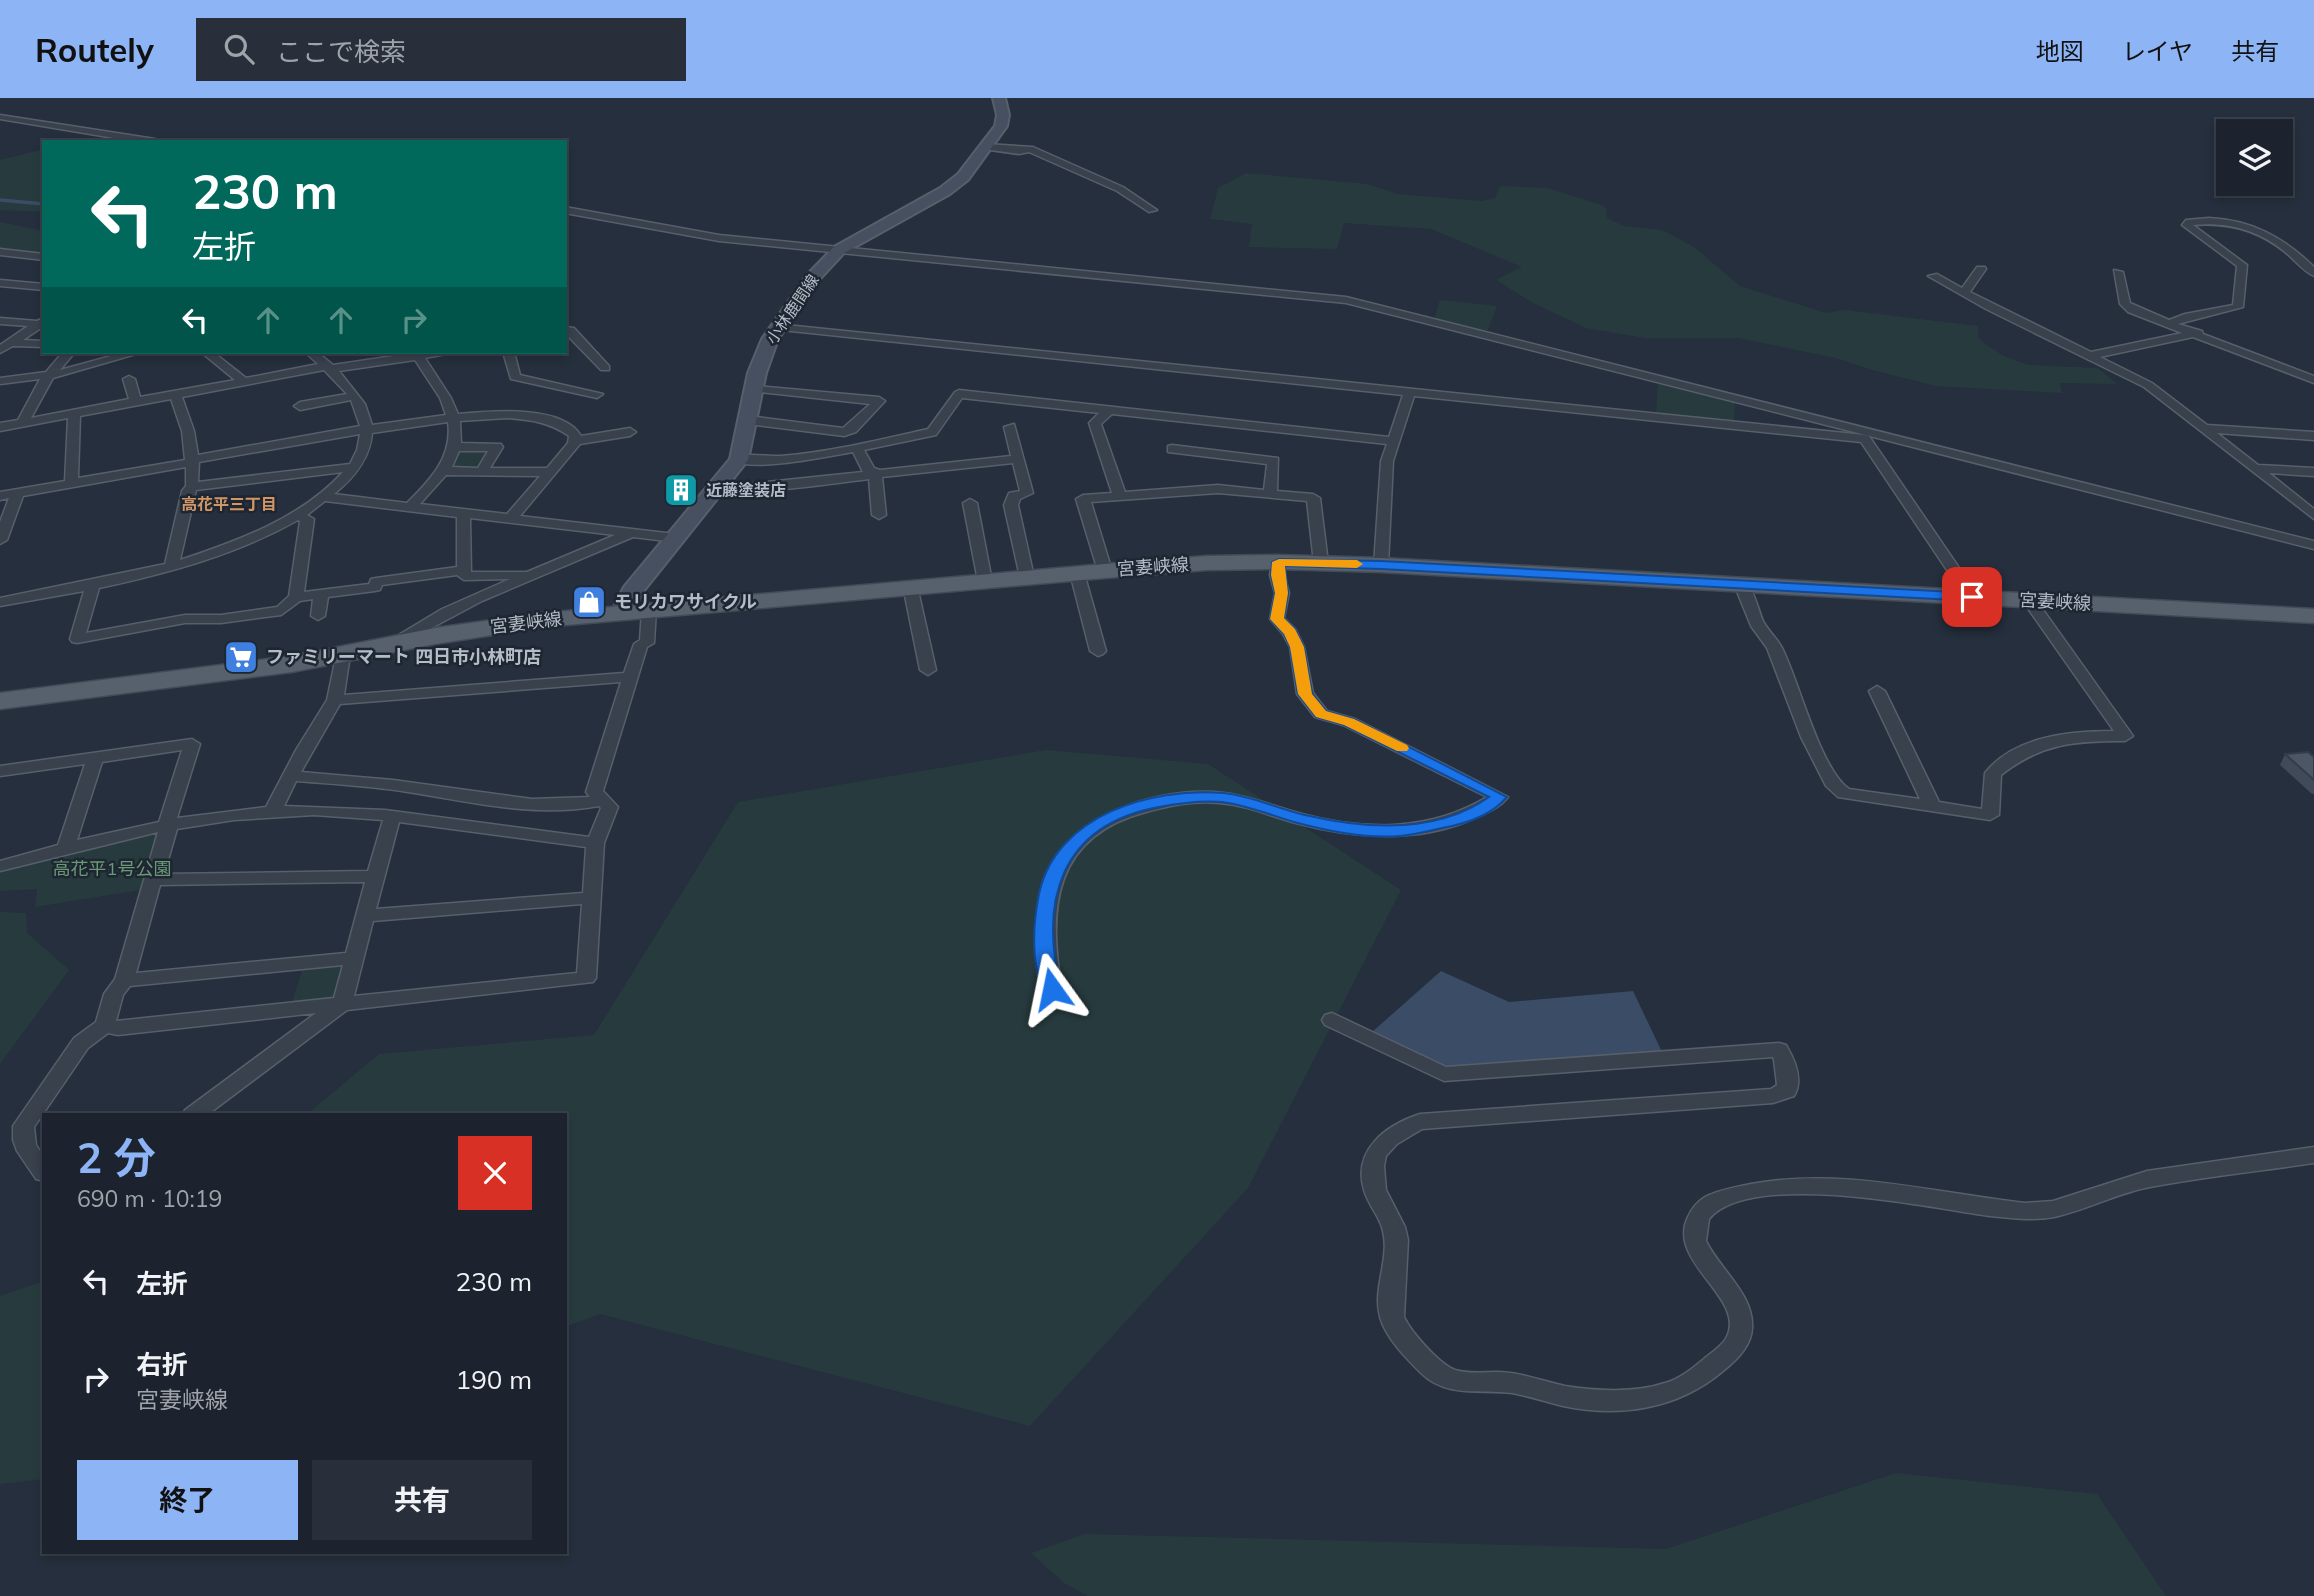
<!DOCTYPE html>
<html lang="ja">
<head>
<meta charset="utf-8">
<style>
  :root { --surface:#1c232e; --page:#292f3a; --text:#f1f3f6; --muted:#a0a4aa; --line:#3a404a; --accent:#8db4f5 }
  body { margin:0; font-family:Mulish,"Noto Sans JP",sans-serif; background:var(--page); color:var(--text); height:100vh; display:flex; flex-direction:column; font-size:26px; white-space:nowrap }
  * { box-sizing:border-box; margin:0 }
  p { font-size:23px; color:var(--muted) }
  .icon { flex:none; width:38px; height:38px; fill:none; stroke:currentColor; stroke-width:2; stroke-linecap:round; stroke-linejoin:round }
  .map { position:relative; flex:1; overflow:hidden }
  .drawer { position:absolute; left:42px; top:1015px; width:525px; height:441px; display:flex; flex-direction:column; background:var(--surface); border-radius:0px; box-shadow:0 4px 10px #0003,0 0 0 2px var(--line) }
  .drawer>* { flex:none }
  .hud { position:absolute; left:42px; top:42px; width:525px; height:214px; border-radius:0px; box-shadow:0 4px 10px #0003,0 0 0 2px var(--line); background:#00695c; color:#fff; overflow:hidden }
  .tools { position:absolute; left:2216px; top:21px; display:grid; gap:14px }
  .tools a { display:grid; place-items:center; width:77px; height:77px; border-radius:0px; background:var(--surface); box-shadow:0 4px 10px #0003,0 0 0 2px var(--line); font-size:35px }
  .pin { position:absolute; display:grid; place-items:center; width:60px; height:60px; color:#fff; margin:-30px; border-radius:14px; box-shadow:0 4px 10px #0006 }
  .me { position:absolute; width:77px; margin:-38px; rotate:348deg; stroke-linejoin:round; filter:drop-shadow(0 0 5px #0008) }
  .turn { display:flex; align-items:center; gap:24px; height:147px; padding:0 35px; font-size:32px }
  .turn .icon { width:91px; height:91px; stroke-width:2.5 }
  .turn b { display:block; font-size:49px; line-height:60px }
  .lanes { display:flex; align-items:center; height:66px; padding:0 35px; background:#0003; justify-content:center; gap:35px; direction:ltr }
  .lanes .off { opacity:.35 }
  .round { display:grid; place-items:center; flex:none; width:74px; height:74px; border-radius:0px; background:var(--page) }
  .head { display:flex; align-items:center; justify-content:space-between; height:119px; padding:0 35px }
  h1 { font-size:42px; font-weight:700; line-height:52px; color:var(--accent) }
  .action { display:flex; gap:14px; margin-top:auto; padding:14px 35px }
  .action a { flex:1; height:80px; border-radius:0px; background:var(--accent); color:#111; font-size:28px; font-weight:700; line-height:80px; text-align:center }
  .action a+a { background:var(--page); color:var(--text) }
  ul { padding:0; list-style:none }
  li { display:flex; align-items:center; gap:21px; height:98px; padding:0 35px }
  li div { flex:1 }
  li b { display:block; font-size:26px }
  li em { font-style:normal }
  header { display:flex; align-items:center; gap:42px; box-sizing:border-box; height:98px; padding:0 35px; background:var(--accent); color:#111 }
  header strong { font-size:33px }
  nav { display:flex; gap:38px; margin-inline-start:auto; font-size:24px }
  .search { width:490px; height:63px; background:var(--page); display:flex; align-items:center; gap:18px; box-sizing:border-box; padding:0 24px; border-radius:0px; color:var(--muted); font-size:26px }
  .map>svg:first-child { display:block }
  .green { fill:#273b3e }
  .water { fill:#3b4c66 }
  .lines { fill:none; stroke-linecap:round; stroke-linejoin:round }
  .stream { stroke:#3b4c66; stroke-width:3.5 }
  .minor-casing { stroke:#575f6b; stroke-width:3 }
  .secondary-casing { stroke:#575f6b; stroke-width:4 }
  .primary-casing { stroke:#424a56; stroke-width:3 }
  .minor { fill:#39414d; fill-rule:evenodd }
  .secondary { fill:#475060; fill-rule:evenodd }
  .primary { fill:#57606d; fill-rule:evenodd }
  .wall { fill:#404a58 }
  .building { fill:#4b5666; stroke:#343c47; stroke-width:2 }
  .route { fill:#1a73e8; stroke:#114b97; stroke-width:2 }
  .slow { fill:#f59e0b }
  .labels { text-anchor:middle; stroke-width:5; stroke-linejoin:round; paint-order:stroke }
  .far-street-label { font-size:16px; fill:#b4bcc8; stroke:#1e2632 }
  .far-poi-label { font-size:16px; font-weight:bold; fill:#b4bcc8; stroke:#1e2632; text-anchor:start }
  .far-neighbourhood-label { font-size:16px; font-weight:bold; fill:#d29666; stroke:#1e2632 }
  .street-label { font-size:18px; fill:#b4bcc8; stroke:#1e2632 }
  .poi-label { font-size:18px; font-weight:bold; fill:#b4bcc8; stroke:#1e2632; text-anchor:start }
  .park-label { font-size:18px; fill:#6c9977; stroke:#1e2632 }
</style>
</head>
<body>
<header>
<strong>Routely</strong>
<div class="search"><svg class="icon" aria-label="search" viewBox="0 0 24 24"><circle cx="10" cy="10" r="6"/><path d="M15 15l6 6"/></svg>ここで検索</div>
<nav><a>地図</a><a>レイヤ</a><a>共有</a></nav>
</header>
<div class="map">
<svg width="2314" height="1498" viewBox="0 0 2314 1498">
  <rect width="100%" height="100%" fill="#252f3d"/>
  <g class="green">
    <path d="M44 51V114L0 112V62Z"/>
    <path d="M1246 75 1367 86 1398 96 1481 103 1495 100 1499 90 1504 88 1548 90 1601 107 1606 110 1607 120 1624 128 1662 132 1694 149 1740 188 1826 215 1845 212 1978 228V239L1985 246 2004 258 2028 267 2098 270 2117 286 2060 285 2062 295 1936 288 1872 272 1836 260 1738 240H1645L1586 230 1533 205 1496 182 1522 169 1431 131 1344 125 1337 151 1249 149 1252 126 1210 121 1218 90Z"/>
    <path d="M0 124 44 133V155L0 150Z"/>
    <path d="M1440 202 1497 208 1486 236 1434 223Z"/>
    <path d="M1658 283 1735 302 1734 326 1656 317Z"/>
    <path d="M463 350 489 353 480 369 473 371 451 370 458 353Z"/>
    <path d="M1046 652 1208 666 1401 792 1248 1090 1030 1328 600 1216 565 1229V1017H306L379 956 594 937 738 704Z"/>
    <path d="M152 736 158 739 140 792 35 809 37 791 0 793V774Z"/>
    <path d="M0 814 26 815 27 835 69 872 0 966Z"/>
    <path d="M340 865 345 868 338 896 330 901 292 905 303 869Z"/>
    <path d="M44 1183V1381L0 1386V1198Z"/>
    <path d="M1896 1375 2097 1396 2166 1498H1088L1064 1485 1031 1455 1084 1436 1666 1451Z"/>
  </g>
  <path class="water" d="M1441 873 1509 904 1633 893 1662 954 1448 973 1372 934Z"/>
  <g class="lines">
    <path class="stream" d="M0 102 44 106"/>
    <g class="minor-casing">
      <g id="minor">
        <path d="M0 17 155 41 159 44H138L0 21Z"/>
        <path d="M986 46 1033 49 1123 89 1157 112 1149 114 1117 93 1029 54 1019 56 983 51Z"/>
        <path d="M565 109 719 137 1346 199 2314 443V451L1346 205 719 143 565 115Z"/>
        <path d="M2209 120C2252 122 2283 139 2314 169V178C2303 173 2294 161 2285 154 2257 131 2227 124 2193 127L2247 167 2243 209 2178 226 2202 233 2203 236 2314 278V285L2193 239 2100 259 2152 285 2207 327 2314 334V342L2217 335 2258 367 2314 370V378L2269 375 2314 411V421L2144 289 1986 211 1928 178 1937 176 1962 190 1977 169H1985L1986 171 1970 194 2091 254 2182 235 2128 214 2120 206 2114 172 2123 174 2130 205 2169 222 2185 216 2233 207 2237 168 2182 127 2186 122Z"/>
        <path d="M0 151 44 156V162L0 157Z"/>
        <path d="M0 182 44 186V192L0 188Z"/>
        <path d="M0 220 37 223 44 220V228L23 242 44 243V249L13 248 0 255V247L28 228 0 226Z"/>
        <path d="M776 226 1865 337 1869 338 1979 499 1972 503 1967 502 1861 344 1414 298 1393 363 1388 467 1381 471 1374 467 1381 363 1387 346 1112 316 1101 326 1125 394 1218 387 1264 392 1267 366 1168 354V348L1172 347 1278 360 1277 393 1313 396 1320 400 1328 465 1321 469 1314 465 1307 403 1218 395 1091 404 1112 473 1105 477 1098 473 1076 401 1083 397 1112 395 1089 325 1099 315 962 300 936 337 864 352 874 370 880 372 1011 358 1004 329 1014 326 1033 395 1020 401 1018 407 1034 479 1027 483 1020 479 1004 407 1009 395 1020 393 1013 365 882 379 886 417 879 421 872 417 869 381C844 384 724 402 710 390L716 386 758 385 863 374 853 354C830 358 749 375 733 362 744 353 767 359 781 358 830 354 879 342 928 331L955 294 959 292 1389 339 1403 297 772 231 771 229Z"/>
        <path d="M565 229 574 230 609 268V272H601L565 235Z"/>
        <path d="M63 254H75L60 272 126 254H143L53 280 31 320 129 301 123 281 129 278 135 281 140 299 235 282 201 254H213L246 280 318 266 305 254H317L333 267 421 254H447L446 256 425 260 451 300 458 316C490 313 563 306 581 338L630 330 636 334 630 338 580 346 520 418 675 436 682 440 675 444 633 439 482 503 392 551 387 550 385 547 387 544 442 511 510 481 464 482 457 477 382 487 380 492 375 493 328 499 325 518 318 522 311 518 313 501 300 503 281 517 221 525H185L77 545 72 544 70 541 84 493 0 508V500L165 466 182 393 186 388V369L23 398 7 442 0 446V424L9 400 0 402V394L65 383 68 320 0 333V325L18 322 40 281 0 286V280L46 274ZM415 262 440 300 446 317 372 327 365 306 339 273ZM324 272 347 296 300 304 294 308 300 312 351 302 360 328 198 357 194 333 182 299ZM171 301 182 333 185 362 78 380 80 318ZM507 320C531 322 549 324 569 338L568 345 547 370H490L503 349 501 346 461 345 460 323ZM448 324C453 359 430 382 407 405L334 396C354 380 370 361 372 335ZM360 336 357 352 350 366 198 384 199 364ZM459 353H488L478 370 452 369ZM343 374C301 420 238 443 180 462L196 392ZM446 377 540 378 507 416 420 406ZM325 403 457 419V469L376 480 371 481 369 486 304 494 314 421 307 417ZM470 420 615 437 527 474H471ZM298 422 300 423 289 498 277 509 221 517H185L86 535 99 490C168 475 236 457 298 422Z"/>
        <path d="M503 254H514L520 277 603 296 597 300 511 281Z"/>
        <path d="M755 288 879 299 885 303 856 334 844 338 748 326 742 322 748 318 843 330 870 306 751 293 749 291Z"/>
        <path d="M970 401 977 405 992 483 985 487 978 483 963 405Z"/>
        <path d="M1279 460 1286 464 1284 477 1289 495 1284 520 1295 531 1304 549 1313 595 1327 613 1355 621 1508 699C1499 711 1481 717 1468 723 1414 745 1351 740 1296 725 1270 718 1246 707 1219 705 1194 702 1169 708 1146 714 1054 738 1047 810 1062 891L1059 896H1045C1032 874 1036 826 1039 801 1050 725 1146 690 1214 694 1245 696 1273 708 1302 716 1364 733 1431 733 1487 699L1343 627 1315 619 1297 596 1290 549 1283 536 1270 521 1275 495 1270 477 1272 464Z"/>
        <path d="M1077 471 1084 475 1106 553 1103 556 1098 558 1090 553 1070 475Z"/>
        <path d="M1741 482C1753 485 1758 512 1763 523 1768 533 1777 540 1782 550 1799 583 1820 671 1849 691L1920 701 1869 593 1877 588 1885 593 1939 704 1982 711 1985 675C2014 638 2070 633 2114 633L2022 502 2029 498 2034 499 2133 638 2125 643C2075 643 2042 645 2001 677L1999 717 1990 722 1838 699 1826 688 1801 639 1767 550 1751 528 1734 486Z"/>
        <path d="M910 484 917 488 936 572 928 577 920 572 903 488Z"/>
        <path d="M649 508 656 512 654 545 647 549 603 693 618 709 604 745 596 880 593 884 347 912 207 1017H182L185 1012 316 915 118 937 108 935 88 950 34 1029 36 1047 44 1059V1083L36 1081 17 1053 13 1042V1028L74 940 96 924 104 896 115 881 158 734 0 773V763L58 747 85 666 0 678V668L192 641 200 646 177 720 266 709 296 652 327 602 337 554H347L350 557 344 597 624 575 634 546 640 542 642 512ZM621 584 586 694 590 699 532 701 393 682 301 674 340 606ZM182 652 159 724 77 742 102 664ZM296 683C333 686 371 688 408 694 471 704 535 720 599 708L601 710 589 739 385 712 284 708ZM314 717 383 722 368 773 164 776 177 731 234 722ZM399 724 586 749 583 795 376 811ZM365 784 346 855 136 875 160 787ZM582 806 577 875 354 898 373 823ZM343 867 334 900 116 923 123 897 130 888Z"/>
        <path d="M1332 915 1446 969 1779 945 1786 947C1795 962 1804 982 1794 998L1773 1005 1422 1031 1397 1046 1386 1058 1384 1068 1386 1092 1405 1129 1408 1142 1404 1219C1411 1234 1439 1266 1455 1272 1468 1276 1484 1274 1497 1274 1520 1274 1542 1283 1565 1288 1595 1293 1635 1295 1665 1285 1680 1281 1693 1270 1705 1260 1711 1255 1720 1249 1725 1242 1751 1202 1665 1165 1688 1119 1692 1110 1697 1104 1705 1099 1719 1092 1736 1089 1751 1086 1842 1069 1934 1095 2025 1105L2053 1103 2147 1073 2314 1049V1065C2260 1073 2204 1079 2150 1089 2117 1095 2087 1112 2054 1119 2033 1123 2011 1120 1990 1118 1931 1110 1751 1071 1709 1121L1706 1143C1720 1172 1755 1197 1752 1231 1751 1248 1736 1263 1723 1273 1678 1311 1620 1320 1563 1308 1546 1304 1529 1298 1512 1295 1480 1291 1446 1300 1421 1275 1406 1260 1386 1240 1380 1219 1371 1186 1396 1153 1378 1120 1373 1111 1367 1102 1364 1092 1352 1052 1386 1027 1420 1016L1771 991 1777 987 1774 962 1773 959 1444 983 1325 927 1322 922 1325 917Z"/>
      </g>
    </g>
    <g class="secondary-casing">
      <path id="secondary" d="M993 0H1005L1009 17 1007 28 968 82 950 96 844 155 818 183 778 241 766 275 748 362 642 495 631 518H615L612 513 624 489 730 361 748 275 762 241 807 177 834 149 940 90 958 76 995 28 997 17Z"/>
    </g>
    <g class="primary-casing">
      <path id="primary" d="M1279 457 1381 460 2314 511V525L1381 474 1279 471 1207 472 1105 480 543 529 435 546 292 574 0 611V595L292 558 435 530 543 515 1105 466 1207 458Z"/>
    </g>
    <use href="#minor" class="minor"/>
    <use href="#secondary" class="secondary"/>
    <use href="#primary" class="primary"/>
  </g>
  <path class="wall" d="M2285 656 2314 659V696H2312L2280 667Z"/>
  <path class="building" d="M2308 654 2314 659V682L2285 656Z"/>
  <path class="route" d="M1279 461 1381 463 1972 495 1978 499 1972 503 1381 471 1285 468 1288 495 1284 520 1295 531 1304 549 1312 596 1326 613 1354 621 1507 699C1491 718 1465 726 1442 730 1428 733 1413 737 1400 738 1366 741 1327 733 1294 724 1271 717 1246 707 1222 704 1200 702 1180 705 1159 709 1060 727 1039 803 1061 891L1058 895H1046C1030 869 1033 825 1039 796 1056 717 1151 689 1223 695 1250 697 1278 711 1305 717 1365 731 1436 737 1489 699L1344 627 1316 619 1298 596 1290 549 1284 536 1270 521 1275 495 1271 477 1272 464Z"/>
  <path class="slow" d="M1279 461 1357 462 1363 466 1357 470 1285 468 1288 495 1284 520 1295 531 1304 549 1312 596 1326 613 1354 621 1407 647 1409 650 1407 653H1397L1344 627 1316 619 1298 596 1290 549 1284 536 1270 521 1275 495 1271 477 1272 464Z"/>
  <defs>
    <g id="building-square" transform="scale(1.75)"><rect x="-9" y="-9" width="18" height="18" rx="4" fill="#0f9aa8" stroke="#1e2632"/><path d="M-4-6H4V6H1V3H-1V6H-4ZM-2.5-4.3h1.7v1.8h-1.7ZM.8-4.3h1.7v1.8H.8ZM-2.5-1h1.7V.8h-1.7ZM.8-1h1.7V.8H.8Z" fill="#fff"/></g>
    <g id="shop-square" transform="scale(1.75)"><rect x="-9" y="-9" width="18" height="18" rx="4" fill="#3f7fe0" stroke="#1e2632"/><path d="M-5-2.5h2.3a2.7 3.5 0 0 1 5.4 0H5L5.5 6h-11ZM-1.5-2.5h3a1.5 2.3 0 0 0-3 0Z" fill="#fff"/></g>
    <g id="supermarket-square" transform="scale(1.75)"><rect x="-9" y="-9" width="18" height="18" rx="4" fill="#3f7fe0" stroke="#1e2632"/><path d="M-6-5.5h2.5l.6 2H6L4.5 2H-2.5L-4.4-4H-6ZM-1.5 3.2a1.3 1.3 0 1 0 .1 0ZM3 3.2a1.3 1.3 0 1 0 .1 0Z" fill="#fff"/></g>
  </defs>
  <g fill-rule="evenodd">
    <use href="#building-square" x="681" y="392"/>
    <use href="#shop-square" x="589" y="504"/>
    <use href="#supermarket-square" x="241" y="559"/>
  </g>
  <g class="labels">
    <g class="far-street-label">
      <text transform="translate(792 211) rotate(-56)" y="6">小林鹿間線</text>
    </g>
    <g class="far-poi-label">
      <text x="706" y="398">近藤塗装店</text>
    </g>
    <g class="far-neighbourhood-label">
      <text x="229" y="412">高花平三丁目</text>
    </g>
    <g class="street-label">
      <text transform="translate(1153 469) rotate(-4)" y="6">宮妻峡線</text>
      <text transform="translate(2055 504) rotate(3)" y="6">宮妻峡線</text>
      <text transform="translate(526 525) rotate(-7)" y="6">宮妻峡線</text>
    </g>
    <g class="poi-label">
      <text x="614" y="510">モリカワサイクル</text>
      <text x="266" y="565">ファミリーマート 四日市小林町店</text>
    </g>
    <g class="park-label">
      <text x="112" y="777">高花平1号公園</text>
    </g>
  </g>
</svg>
<div class="tools">
<a><svg class="icon" aria-label="layers" viewBox="0 0 24 24"><path d="M12 4l9 5-9 5-9-5zM3 14l9 5 9-5"/></svg></a>
</div>
<div class="pin" style="left:1972px;top:499px;background:#d93025"><svg class="icon" aria-label="arrive" viewBox="0 0 24 24"><path d="M6 21V4h12l-3 4 3 4H6"/></svg></div>
<svg class="me" style="left:1052px;top:891px" viewBox="-20 -20 40 40"><path d="M0-17L14 15 0 8-14 15z" fill="#1a73e8" stroke="#fff" stroke-width="4"/></svg>
<div class="hud">
<div class="turn"><svg class="icon" aria-label="left" viewBox="0 0 24 24"><path d="M17 20v-9H6M10 6l-5 5 5 5"/></svg><div><b>230 m</b>左折</div></div>
<div class="lanes"><svg class="icon" aria-label="left" viewBox="0 0 24 24"><path d="M17 20v-9H6M10 6l-5 5 5 5"/></svg><svg class="icon off" aria-label="ahead" viewBox="0 0 24 24"><path d="M12 20V5M6 11l6-6 6 6"/></svg><svg class="icon off" aria-label="ahead" viewBox="0 0 24 24"><path d="M12 20V5M6 11l6-6 6 6"/></svg><svg class="icon off" aria-label="right" viewBox="0 0 24 24"><path d="M7 20v-9h11M14 6l5 5-5 5"/></svg></div>
</div>
<section class="drawer">
<div class="head"><div><h1>2 分</h1><p>690 m · 10:19</p></div><a class="round" style="background:#d93025;color:#fff"><svg class="icon" aria-label="close" viewBox="0 0 24 24"><path d="M6 6l12 12M18 6L6 18"/></svg></a></div>
<ul>
<li><svg class="icon" aria-label="left" viewBox="0 0 24 24"><path d="M17 20v-9H6M10 6l-5 5 5 5"/></svg><div><b>左折</b></div><em>230 m</em></li>
<li><svg class="icon" aria-label="right" viewBox="0 0 24 24"><path d="M7 20v-9h11M14 6l5 5-5 5"/></svg><div><b>右折</b><p>宮妻峡線</p></div><em>190 m</em></li>
</ul>
<div class="action"><a>終了</a><a>共有</a></div>
</section>
</div>
</body>
</html>
